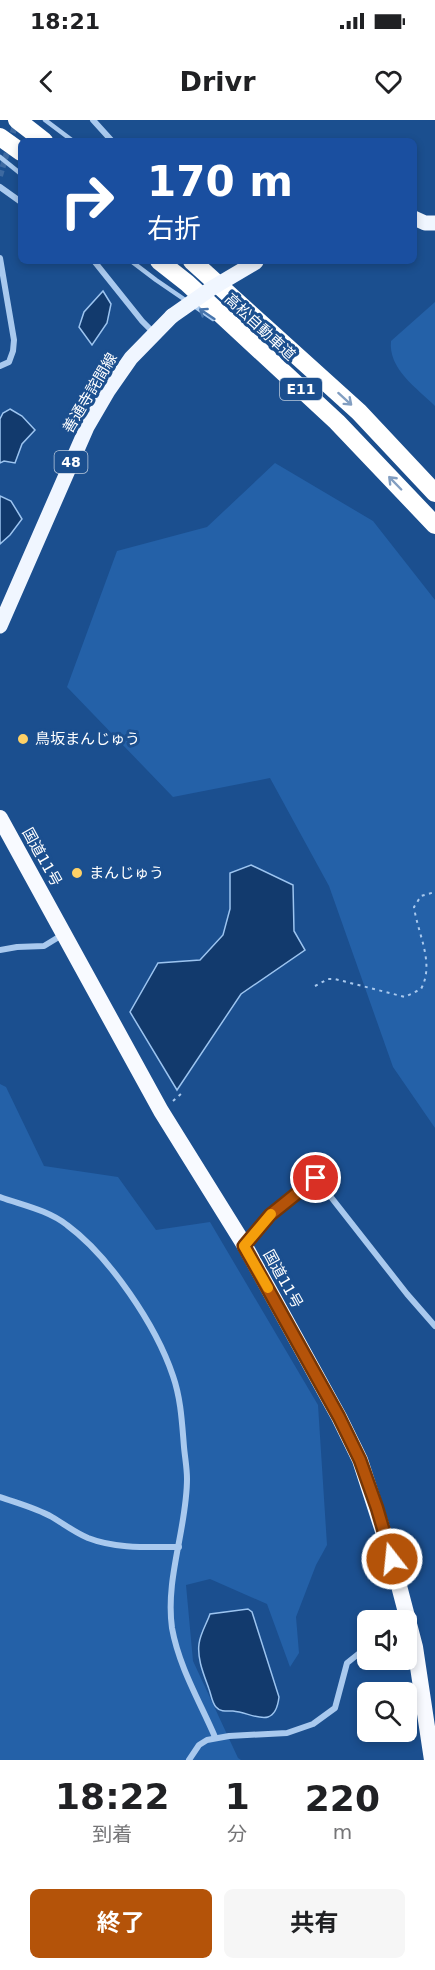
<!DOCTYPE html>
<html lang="ja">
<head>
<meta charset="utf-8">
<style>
  :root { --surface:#fff; --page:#f6f6f6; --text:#202124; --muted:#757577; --accent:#b45309 }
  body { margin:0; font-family:"DejaVu Sans","Noto Sans JP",sans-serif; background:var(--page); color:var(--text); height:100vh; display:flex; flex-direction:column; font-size:22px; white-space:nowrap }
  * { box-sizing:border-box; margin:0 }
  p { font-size:20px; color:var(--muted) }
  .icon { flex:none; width:33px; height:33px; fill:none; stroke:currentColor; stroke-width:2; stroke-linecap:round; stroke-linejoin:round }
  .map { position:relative; height:1640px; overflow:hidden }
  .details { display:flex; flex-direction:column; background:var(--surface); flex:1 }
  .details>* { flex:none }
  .banner { position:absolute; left:18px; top:18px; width:399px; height:126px; border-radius:9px; box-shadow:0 3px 9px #0003; background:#1a4fa0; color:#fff; overflow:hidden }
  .controls { position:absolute; left:357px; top:1490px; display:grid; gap:12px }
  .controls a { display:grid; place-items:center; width:60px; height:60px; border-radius:9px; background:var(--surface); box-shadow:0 3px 9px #0003; font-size:30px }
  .pin { position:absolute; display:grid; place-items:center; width:51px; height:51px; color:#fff; margin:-26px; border:3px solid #fff; border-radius:50%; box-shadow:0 2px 6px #0007 }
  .me { position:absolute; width:66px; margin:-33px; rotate:344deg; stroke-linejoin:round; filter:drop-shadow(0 0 4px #0008) }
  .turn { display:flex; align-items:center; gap:21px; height:126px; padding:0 30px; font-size:27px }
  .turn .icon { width:78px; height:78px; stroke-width:2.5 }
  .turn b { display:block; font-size:42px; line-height:51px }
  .eta { display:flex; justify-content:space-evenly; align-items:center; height:102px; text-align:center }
  .eta b { font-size:36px; font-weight:700; line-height:42px }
  .cta { display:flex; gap:12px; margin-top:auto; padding:12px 30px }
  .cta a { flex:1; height:69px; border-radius:9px; background:var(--accent); color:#fff; font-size:24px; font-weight:700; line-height:69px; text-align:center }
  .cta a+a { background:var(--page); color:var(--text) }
  .status { display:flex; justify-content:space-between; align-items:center; height:42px; padding:0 30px; background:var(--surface); direction:ltr }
  .status svg { height:16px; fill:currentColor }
  header { display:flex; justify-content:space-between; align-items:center; height:78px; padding:0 30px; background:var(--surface); font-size:27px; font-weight:700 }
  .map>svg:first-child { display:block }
  .green { fill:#2461a8 }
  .water { fill:#123a6d; stroke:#9cc4f0; stroke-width:1.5 }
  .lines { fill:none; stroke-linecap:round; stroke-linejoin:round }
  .minor-tunnel { stroke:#3d69a0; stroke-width:6; stroke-dasharray:6 3; stroke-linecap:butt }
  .path { stroke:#a9c9ee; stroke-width:2; stroke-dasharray:3 4.5; stroke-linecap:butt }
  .service { stroke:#a9c9ee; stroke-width:4.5 }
  .minor { stroke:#a9c9ee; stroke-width:6 }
  .primary { stroke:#f0f6ff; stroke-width:15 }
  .trunk { stroke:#f8faff; stroke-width:16 }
  .motorway { stroke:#fff; stroke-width:18 }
  .primary-bridge { stroke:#f0f6ff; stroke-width:15 }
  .oneway { stroke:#4674ac }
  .oneway2 { stroke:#829ec1 }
  .route-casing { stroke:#753606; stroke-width:15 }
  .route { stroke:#b45309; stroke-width:10 }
  .slow { stroke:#f59e0b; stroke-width:10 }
  .poi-dot { fill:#ffd166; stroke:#1b4f8f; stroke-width:2 }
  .labels { text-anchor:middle; stroke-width:6; stroke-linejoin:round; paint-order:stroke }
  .shield { fill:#1b4f8f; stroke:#bbcadd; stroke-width:1.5 }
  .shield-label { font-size:14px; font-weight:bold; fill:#fff }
  .street-label { font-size:15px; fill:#fff; stroke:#1b4f8f }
  .poi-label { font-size:15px; fill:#fff; stroke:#1b4f8f; text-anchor:start }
</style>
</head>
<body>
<div class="status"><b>18:21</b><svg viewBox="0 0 49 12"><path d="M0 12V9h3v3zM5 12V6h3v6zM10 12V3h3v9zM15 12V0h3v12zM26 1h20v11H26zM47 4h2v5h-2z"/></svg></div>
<header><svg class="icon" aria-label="back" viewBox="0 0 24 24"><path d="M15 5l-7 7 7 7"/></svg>Drivr<svg class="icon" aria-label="heart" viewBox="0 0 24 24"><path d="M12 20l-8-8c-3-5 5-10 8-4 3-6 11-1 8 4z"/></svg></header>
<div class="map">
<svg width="435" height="1640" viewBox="0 0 435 1640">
  <rect width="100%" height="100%" fill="#1b4f8f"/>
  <g class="green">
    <path d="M435 182V286C417 268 388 249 391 221Z"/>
    <path d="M275 343 373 401 435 480V1008L393 947 329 766 270 658 173 677 67 567 117 431 207 407Z"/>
    <path d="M0 964 6 967 44 1046 118 1057 156 1110 210 1102 318 1285 327 1425 316 1445 296 1497 299 1533 290 1547 267 1484 210 1459 186 1465 193 1541 238 1638 241 1640H0Z"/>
  </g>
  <g class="water">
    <path d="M103 171 111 184 107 203 92 225 79 207 84 192Z"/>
    <path d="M10 289 22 296 35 310 22 324 15 343 4 341 0 343V299L3 293Z"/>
    <path d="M0 376 11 381 22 399 10 415 0 424Z"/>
    <path d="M251 745 293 765 294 811 305 830 241 874 177 970 130 892 158 843 200 840 223 815 230 789V753Z"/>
    <path d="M248 1489 252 1492 279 1577C275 1611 253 1593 233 1591 227 1591 220 1592 216 1587 212 1583 211 1574 209 1569 204 1555 197 1539 199 1524 200 1514 207 1503 210 1494Z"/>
  </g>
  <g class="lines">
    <path class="minor-tunnel" d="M0 56 16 2"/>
    <g class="path">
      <path d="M315 866 328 859H335L405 877 421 869C435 843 418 815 414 787L421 776 435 772"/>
      <path d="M173 981 181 974"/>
    </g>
    <g class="service">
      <path d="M45 0 73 21"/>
      <path d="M0 37 21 54"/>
      <path d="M131 141 156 160 213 199"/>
    </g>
    <g class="minor">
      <path d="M93 0 112 21"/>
      <path d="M0 67 21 82"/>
      <path d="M0 138 14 220 13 231 9 242 0 246"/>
      <path d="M94 141 142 201 154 213"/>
      <path d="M0 830 17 827 44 826 62 815"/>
      <path d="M0 1077C22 1085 48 1090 67 1105 109 1136 156 1205 173 1256 181 1279 182 1303 184 1327 185 1338 187 1348 187 1359 187 1408 165 1458 172 1508 179 1547 200 1582 215 1617"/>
      <path d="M247 1124 270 1095 316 1058 407 1174 435 1206"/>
      <path d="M0 1377C17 1383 36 1388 52 1397 64 1404 74 1412 88 1418 116 1429 149 1427 179 1427"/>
      <path d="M189 1640 199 1625 207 1620 229 1616 287 1613 313 1604 335 1588 347 1543 362 1531 368 1530"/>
    </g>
    <g class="primary">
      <path d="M414 98 425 103H435"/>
      <path d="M0 506 87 307 108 271 131 238 172 196"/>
    </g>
    <path class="trunk" d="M0 698 161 991 245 1126 339 1297 360 1340 392 1439 415 1527 432 1640"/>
    <g class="motorway">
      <path d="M17 0 44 21"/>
      <path d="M0 17 21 32"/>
      <path d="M159 141 187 163 337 302 435 405"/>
      <path d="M192 141 359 292 435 373"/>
    </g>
    <path class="primary-bridge" d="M172 196 212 168 256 142"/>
  </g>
  <defs><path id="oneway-shaft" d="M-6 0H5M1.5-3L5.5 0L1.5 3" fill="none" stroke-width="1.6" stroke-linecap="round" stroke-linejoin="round" transform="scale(1.5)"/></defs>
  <use class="oneway" href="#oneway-shaft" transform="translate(207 194) rotate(-146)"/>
  <g class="oneway2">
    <use href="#oneway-shaft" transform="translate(345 279) rotate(42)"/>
    <use href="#oneway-shaft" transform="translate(395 363) rotate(-134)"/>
  </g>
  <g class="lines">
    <g class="route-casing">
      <path id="route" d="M316 1058 270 1095 244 1126 339 1297 360 1340 377 1388 392 1439"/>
    </g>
    <use href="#route" class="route"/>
    <path class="slow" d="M268 1168 244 1126 271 1094"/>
  </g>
  <g class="poi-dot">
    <circle cx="23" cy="619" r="6"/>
    <circle cx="77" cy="753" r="6"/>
  </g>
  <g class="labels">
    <g class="shield">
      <rect x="280" y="258" width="42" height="22" rx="4.5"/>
      <rect x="54.5" y="331" width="33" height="22" rx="4.5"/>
    </g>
    <g class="shield-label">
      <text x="301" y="274">E11</text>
      <text x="71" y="347">48</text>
    </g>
    <g class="street-label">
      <text transform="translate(260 207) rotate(43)" y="5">高松自動車道</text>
      <text transform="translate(90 273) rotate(-59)" y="5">善通寺詫間線</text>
      <text transform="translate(42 737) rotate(61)" y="5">国道11号</text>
      <text transform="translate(283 1159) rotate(61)" y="5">国道11号</text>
    </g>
    <g class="poi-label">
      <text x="35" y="624">鳥坂まんじゅう</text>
      <text x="89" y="758">まんじゅう</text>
    </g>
  </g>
</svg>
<div class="controls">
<a><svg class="icon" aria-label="sound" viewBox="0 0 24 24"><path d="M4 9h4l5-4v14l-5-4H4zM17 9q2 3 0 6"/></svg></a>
<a><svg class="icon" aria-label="search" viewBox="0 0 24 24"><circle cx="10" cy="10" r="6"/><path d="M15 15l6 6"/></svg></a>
</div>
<div class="pin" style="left:316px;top:1058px;background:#d93025"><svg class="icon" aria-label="arrive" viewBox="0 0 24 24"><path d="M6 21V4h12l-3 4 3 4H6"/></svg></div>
<svg class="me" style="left:392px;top:1439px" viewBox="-20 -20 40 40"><circle r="17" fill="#b45309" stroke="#fff" stroke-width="3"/><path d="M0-11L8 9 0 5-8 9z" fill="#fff"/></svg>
<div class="banner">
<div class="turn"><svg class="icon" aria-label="right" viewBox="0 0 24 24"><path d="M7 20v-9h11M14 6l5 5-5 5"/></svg><div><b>170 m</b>右折</div></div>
</div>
</div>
<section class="details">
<div class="eta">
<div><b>18:22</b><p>到着</p></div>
<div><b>1</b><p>分</p></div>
<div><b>220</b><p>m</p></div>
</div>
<div class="cta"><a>終了</a><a>共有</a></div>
</section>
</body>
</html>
